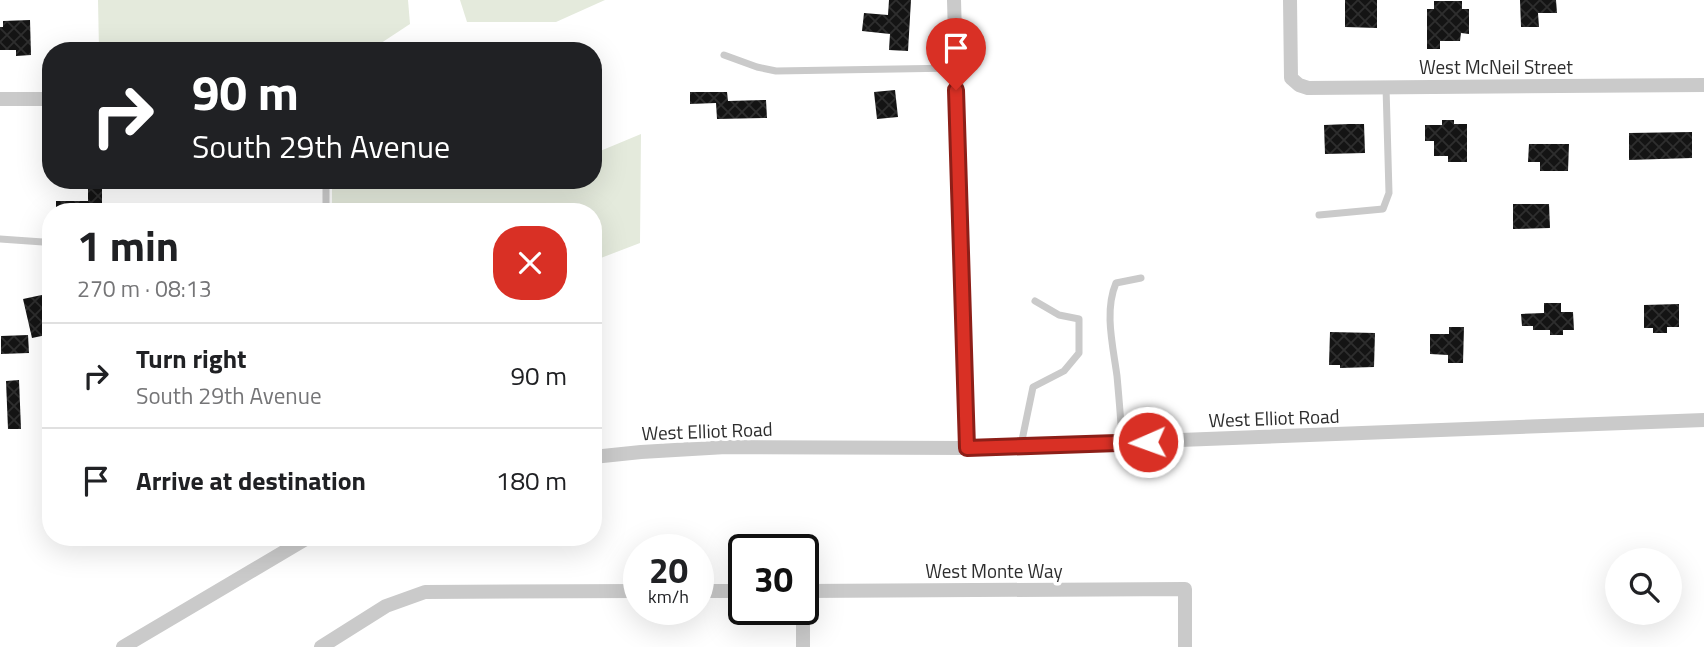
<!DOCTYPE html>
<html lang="en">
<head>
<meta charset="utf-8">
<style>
  :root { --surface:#fff; --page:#f2f2f2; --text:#202124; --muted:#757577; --line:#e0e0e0 }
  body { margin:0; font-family:"Titillium Web",sans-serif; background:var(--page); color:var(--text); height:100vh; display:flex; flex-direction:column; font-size:26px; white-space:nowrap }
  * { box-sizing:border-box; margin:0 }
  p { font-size:23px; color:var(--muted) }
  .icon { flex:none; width:38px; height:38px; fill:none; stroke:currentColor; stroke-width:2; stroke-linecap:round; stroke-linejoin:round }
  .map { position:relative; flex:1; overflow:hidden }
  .side { position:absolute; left:42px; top:203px; width:560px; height:343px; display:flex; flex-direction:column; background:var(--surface); border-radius:28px; box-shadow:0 7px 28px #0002 }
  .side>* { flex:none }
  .guide { position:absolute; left:42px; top:42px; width:560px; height:147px; border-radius:28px; box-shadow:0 7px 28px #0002; background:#202124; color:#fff; overflow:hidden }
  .controls { position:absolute; left:1605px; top:548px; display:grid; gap:14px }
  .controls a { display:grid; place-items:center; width:77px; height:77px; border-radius:50%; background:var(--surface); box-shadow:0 7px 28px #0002; font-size:35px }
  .speed { position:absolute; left:623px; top:534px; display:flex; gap:14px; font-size:35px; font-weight:700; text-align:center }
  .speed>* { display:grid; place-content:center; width:91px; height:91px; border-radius:50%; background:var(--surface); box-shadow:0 7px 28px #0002; line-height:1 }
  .speed small { font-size:18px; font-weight:400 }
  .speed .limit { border:4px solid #111; border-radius:10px; background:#fff; color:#111 }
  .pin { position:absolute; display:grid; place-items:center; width:60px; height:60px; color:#fff; margin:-72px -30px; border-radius:50% 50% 50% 0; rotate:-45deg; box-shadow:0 0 7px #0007 }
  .pin .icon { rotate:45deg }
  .me { position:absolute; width:77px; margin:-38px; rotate:268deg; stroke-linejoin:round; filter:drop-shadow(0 0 5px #0008) }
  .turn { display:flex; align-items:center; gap:24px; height:147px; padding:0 35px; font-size:32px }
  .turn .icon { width:91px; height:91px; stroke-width:2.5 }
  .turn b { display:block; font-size:49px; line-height:60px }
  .round { display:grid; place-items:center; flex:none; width:74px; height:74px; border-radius:28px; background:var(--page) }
  .headline { display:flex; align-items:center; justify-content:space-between; height:119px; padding:0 35px }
  h1 { font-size:42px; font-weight:700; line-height:52px }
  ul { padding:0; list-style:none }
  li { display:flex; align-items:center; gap:21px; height:105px; padding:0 35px; border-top:2px solid var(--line) }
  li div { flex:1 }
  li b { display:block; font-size:26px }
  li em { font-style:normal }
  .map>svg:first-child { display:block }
  .grass { fill:#e4eadc }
  .building { fill:url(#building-cross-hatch) }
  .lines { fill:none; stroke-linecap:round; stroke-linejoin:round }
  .lane { stroke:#cacaca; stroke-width:7 }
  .street { stroke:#cacaca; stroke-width:14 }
  .route-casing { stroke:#8d1f18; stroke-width:18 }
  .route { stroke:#d93025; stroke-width:12 }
  .labels { text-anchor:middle; stroke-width:7; stroke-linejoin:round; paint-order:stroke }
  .street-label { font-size:19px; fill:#2d2d2d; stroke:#fff }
</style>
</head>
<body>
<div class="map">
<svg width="1704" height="647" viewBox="0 0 1704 647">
  <defs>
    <pattern id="building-cross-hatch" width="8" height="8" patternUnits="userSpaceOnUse" patternTransform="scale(1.75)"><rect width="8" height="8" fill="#141414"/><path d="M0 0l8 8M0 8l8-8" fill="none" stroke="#2e2e2e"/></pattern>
  </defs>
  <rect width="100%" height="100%" fill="#fff"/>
  <g class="grass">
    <path d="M98 0H408L410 24 369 51H99Z"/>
    <path d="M460 0H605L556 22H467Z"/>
    <path d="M641 134 640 243 593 261V212H332V189L509 180H593V154Z"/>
  </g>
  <g class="building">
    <path d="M889 0H911L908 51 889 50 890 34 862 31 864 13 888 15Z"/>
    <path d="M1345 0H1377V28L1345 27Z"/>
    <path d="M1520 0H1556L1557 13H1538L1539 27H1521Z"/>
    <path d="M1434 1H1462V9H1469V34L1461 33 1460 41H1440V49H1427V9H1434Z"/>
    <path d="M30 20 31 55 16 56V50H0V27H3V21Z"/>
    <path d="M895 90 898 117 877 119 874 92Z"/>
    <path d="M690 92H727L728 101 766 100 767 118 717 119 716 103 690 104Z"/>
    <path d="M1442 120H1454V124H1467V162H1448V156H1434V141H1425V125H1442Z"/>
    <path d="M1349 124H1364L1365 153 1325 154 1324 125Z"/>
    <path d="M1692 132V158L1629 160V133Z"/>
    <path d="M1529 144H1569L1568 171H1540V162H1528Z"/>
    <path d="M88 184H102V212H56V201H88Z"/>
    <path d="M1513 204H1549L1550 228 1513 229Z"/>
    <path d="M51 293V334L32 338 23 299Z"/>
    <path d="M1544 303H1561V312H1573L1574 330H1563V335H1550V330H1533V326H1522L1521 314 1544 313Z"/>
    <path d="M1679 304V327H1667V333H1653V328H1644V305Z"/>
    <path d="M1449 327H1464L1463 363H1448V355L1430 354V334H1449Z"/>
    <path d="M1330 332 1375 333 1374 367 1340 368V365H1329Z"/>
    <path d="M28 335 29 353 1 354V336Z"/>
    <path d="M19 380 21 429H8L6 381Z"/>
  </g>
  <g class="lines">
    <g class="lane">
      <path d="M724 55 757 67 776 71 956 68"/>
      <path d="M326 212V180"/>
      <path d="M1319 215 1383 209 1389 193 1386 87"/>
      <path d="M0 239 43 242 51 244"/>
      <path d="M1122 442C1121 420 1119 398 1117 376 1113 346 1104 311 1116 283L1141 278"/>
      <path d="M1021 445 1033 387 1064 371 1079 353V319L1059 315 1035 301"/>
    </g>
    <g class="street">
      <path d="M954 0 967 448"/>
      <path d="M1290 0 1291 78 1299 85 1308 88 1704 85"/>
      <path d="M0 99H51"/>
      <path d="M593 457 641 452 726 447 967 448 1704 420"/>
      <path d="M698 591H744"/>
      <path d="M803 591 1185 589V647"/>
      <path d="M803 600V647"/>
      <path d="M123 647 309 537"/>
      <path d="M321 647 386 606 425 592 639 591"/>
    </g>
  </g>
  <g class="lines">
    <g class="route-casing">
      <path id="route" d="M956 90 967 448 1148 442"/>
    </g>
    <use href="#route" class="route"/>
  </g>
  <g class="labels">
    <g class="street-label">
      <text x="1496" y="74">West McNeil Street</text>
      <text transform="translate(1274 418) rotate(-2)" y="7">West Elliot Road</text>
      <text transform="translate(707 431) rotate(-2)" y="7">West Elliot Road</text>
      <text x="994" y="578">West Monte Way</text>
    </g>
  </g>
</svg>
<div class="controls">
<a><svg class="icon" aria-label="search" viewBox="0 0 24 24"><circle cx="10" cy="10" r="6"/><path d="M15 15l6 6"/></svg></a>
</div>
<div class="speed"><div>20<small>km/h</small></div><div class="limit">30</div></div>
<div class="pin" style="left:956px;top:90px;background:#d93025"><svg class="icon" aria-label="arrive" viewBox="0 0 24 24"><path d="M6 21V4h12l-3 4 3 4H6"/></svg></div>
<svg class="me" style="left:1148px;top:442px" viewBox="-20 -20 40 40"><circle r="17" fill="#d93025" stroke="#fff" stroke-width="3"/><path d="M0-11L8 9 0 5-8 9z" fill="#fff"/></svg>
<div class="guide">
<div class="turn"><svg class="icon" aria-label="right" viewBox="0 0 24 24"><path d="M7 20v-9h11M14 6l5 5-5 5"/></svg><div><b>90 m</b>South 29th Avenue</div></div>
</div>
<section class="side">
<div class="headline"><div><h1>1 min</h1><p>270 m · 08:13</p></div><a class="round" style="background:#d93025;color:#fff"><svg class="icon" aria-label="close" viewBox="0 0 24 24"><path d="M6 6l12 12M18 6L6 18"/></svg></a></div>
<ul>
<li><svg class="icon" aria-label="right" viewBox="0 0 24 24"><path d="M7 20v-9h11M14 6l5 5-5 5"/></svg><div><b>Turn right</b><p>South 29th Avenue</p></div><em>90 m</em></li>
<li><svg class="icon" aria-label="arrive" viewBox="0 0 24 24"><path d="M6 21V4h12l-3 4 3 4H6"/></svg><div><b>Arrive at destination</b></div><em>180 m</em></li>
</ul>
</section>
</div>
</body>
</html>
